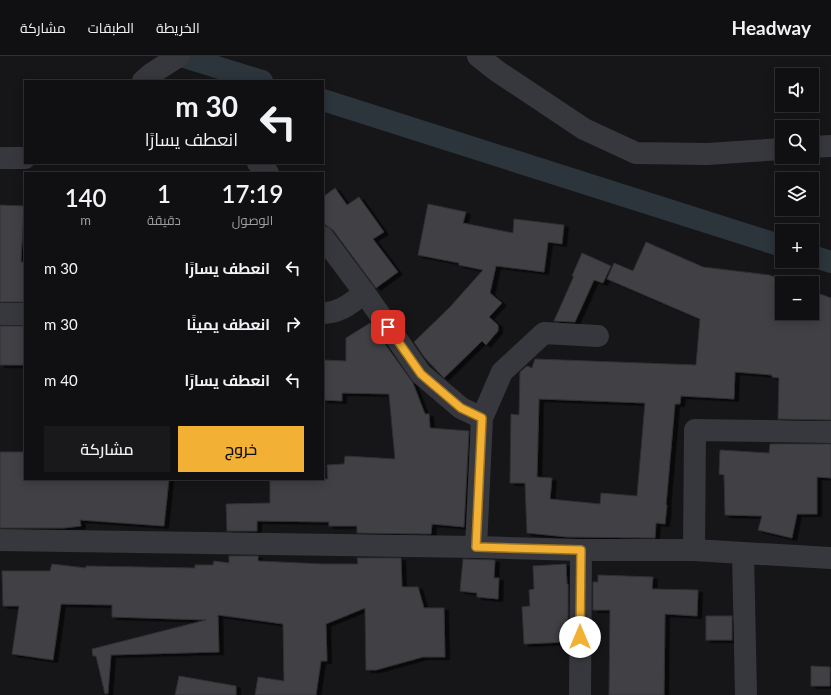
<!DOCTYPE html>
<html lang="ar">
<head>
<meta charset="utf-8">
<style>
  :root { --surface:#101012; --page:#19191b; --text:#f1f3f6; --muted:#9c9d9f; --line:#303032; --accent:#f2b134 }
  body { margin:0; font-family:Lato,Cairo,sans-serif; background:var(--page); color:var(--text); direction:rtl; height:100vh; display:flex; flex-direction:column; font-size:15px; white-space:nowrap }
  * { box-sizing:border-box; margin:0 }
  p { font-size:13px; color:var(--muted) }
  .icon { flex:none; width:22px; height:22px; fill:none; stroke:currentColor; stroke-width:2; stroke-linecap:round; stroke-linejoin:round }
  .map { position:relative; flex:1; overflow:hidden; direction:ltr }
  .sheet { position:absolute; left:24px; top:116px; width:300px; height:308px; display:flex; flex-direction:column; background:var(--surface); border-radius:0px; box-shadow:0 2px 10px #0003,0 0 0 1px var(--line); direction:rtl }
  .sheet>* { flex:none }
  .top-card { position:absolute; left:24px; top:24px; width:300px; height:84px; border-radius:0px; box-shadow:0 2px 10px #0003,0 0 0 1px var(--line); direction:rtl; background:#101012; color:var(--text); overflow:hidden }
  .controls { position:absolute; left:775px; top:12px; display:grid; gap:8px }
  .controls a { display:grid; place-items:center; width:44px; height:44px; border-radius:0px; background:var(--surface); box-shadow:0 2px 10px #0003,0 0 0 1px var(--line); font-size:20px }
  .pin { position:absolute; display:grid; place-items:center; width:34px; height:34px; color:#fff; margin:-17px; border-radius:8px; box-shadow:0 2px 6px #0006 }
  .me { position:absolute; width:44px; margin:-22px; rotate:0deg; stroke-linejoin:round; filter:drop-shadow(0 0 3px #0008) }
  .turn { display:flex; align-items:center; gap:14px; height:84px; padding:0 20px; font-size:18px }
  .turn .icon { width:52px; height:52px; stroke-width:2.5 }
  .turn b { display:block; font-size:28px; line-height:34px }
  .eta { display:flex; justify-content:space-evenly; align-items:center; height:68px; text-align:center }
  .eta b { font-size:24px; font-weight:600; line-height:28px }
  .button { display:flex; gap:8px; margin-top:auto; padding:8px 20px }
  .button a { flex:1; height:46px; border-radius:0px; background:var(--accent); color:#111; font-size:16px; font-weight:600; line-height:46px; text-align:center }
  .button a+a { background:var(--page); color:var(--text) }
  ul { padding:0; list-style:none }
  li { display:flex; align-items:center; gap:12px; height:56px; padding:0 20px }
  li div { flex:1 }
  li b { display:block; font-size:15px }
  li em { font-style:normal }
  header { display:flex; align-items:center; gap:24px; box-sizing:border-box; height:56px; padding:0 20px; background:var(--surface); border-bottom:1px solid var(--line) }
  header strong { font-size:19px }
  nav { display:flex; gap:22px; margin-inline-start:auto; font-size:14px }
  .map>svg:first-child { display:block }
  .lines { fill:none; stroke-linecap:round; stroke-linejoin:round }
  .canal { stroke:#2c353c; stroke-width:22 }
  .building { fill:#404145; stroke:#303034; fill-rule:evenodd; filter:url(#shadow) }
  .minor { stroke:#37383d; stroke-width:22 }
  .route-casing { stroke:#9d7322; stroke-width:10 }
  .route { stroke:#f2b134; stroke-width:7 }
</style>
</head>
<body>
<header>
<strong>Headway</strong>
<nav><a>الخريطة</a><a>الطبقات</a><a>مشاركة</a></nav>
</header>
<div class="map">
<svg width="831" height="639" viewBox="0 0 831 639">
  <defs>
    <filter id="shadow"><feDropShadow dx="4.5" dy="2.5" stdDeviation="0" flood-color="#0009"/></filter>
  </defs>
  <rect width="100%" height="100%" fill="#161618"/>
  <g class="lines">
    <g class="canal">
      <path d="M181 0 262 25"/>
      <path d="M323 44 782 190"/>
      <path d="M812 200 831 206"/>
    </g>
  </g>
  <g class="building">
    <path d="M335 132 347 149 359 141 384 176 373 183 398 216 376 232 333 174 323 167V141Z"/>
    <path d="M428 148 466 156 463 167 513 177 514 163 564 169 562 188 548 186 544 216 496 210 490 237 502 247 489 261 498 269V275L486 289 482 285 444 322 425 302 414 286 450 251 483 214 459 209V207L418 199Z"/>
    <path d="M0 149 24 150 21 206H25V246H0Z"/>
    <path d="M646 186 703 211 769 219 791 227H782V257H812V235L831 242V364L778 363 779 322 772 321V319L735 316 734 343 681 340 680 348H675L666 449H667L665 468 656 467 655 482 567 481 527 477 525 427H510L511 358 519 359 520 316 527 310 532 312 535 303 696 309 700 263 607 223 614 207 633 215ZM539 343 645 347 637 440 601 437 600 448 550 443 552 422 537 421Z"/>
    <path d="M582 197 611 210 603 227 594 224 575 266 554 265 574 220H572Z"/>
    <path d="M370 267 413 327 425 358H429L430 372 469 375 464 471 432 468 431 478 357 477V470H329V466L257 465V475H227L226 448 270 447V423H328L327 409 344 408 345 400 395 403 389 338 342 337V345L323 344V304L346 305V282Z"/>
    <rect x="0" y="270" width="25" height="39"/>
    <path d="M770 388H831V422L817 421V458H797L792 482 758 474 762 460 725 459 724 419 719 418 720 394 769 397Z"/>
    <path d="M0 396H25V423H169L164 470 80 464 81 470 64 472H0Z"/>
    <path d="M229 500H258V505L322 508H358L357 502H401L402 531H418L424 552H444L445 601H423L376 614H366L365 552 326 568 327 605H321L316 639H255L258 621 284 625 283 568 218 559 219 596 111 599 108 637 105 638 96 600H93L92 593 206 564 112 561V549L61 548 53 604 12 598 19 550H3L2 515H50L52 508 86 512V510L195 512V509H213L214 505 229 507Z"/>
    <path d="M463 503 495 504 494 522H499L498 543 477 541V537L460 535Z"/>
    <path d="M566 508 567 528H568V586L524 588 522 551 530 550 529 534 534 533 533 510Z"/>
    <path d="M598 519 653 521 652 533 698 534 697 560 665 558 664 639H609L610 554H593V526H598Z"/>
    <rect x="706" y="560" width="26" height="24"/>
    <path d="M811 610 830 611V630H811Z"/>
    <path d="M179 620 236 630V639H175Z"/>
  </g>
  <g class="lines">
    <g class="minor">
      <path d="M478 0 497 15 584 73 636 97 707 98 782 93"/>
      <path d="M143 25 151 18 179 0"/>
      <path d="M812 91 831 90"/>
      <path d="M0 102H25"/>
      <path d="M258 107 268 117"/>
      <path d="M323 181 364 236 421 318 461 352 482 362"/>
      <path d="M323 257C340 257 353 247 364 236"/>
      <path d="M0 258H25"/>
      <path d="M0 484 476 491 581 494"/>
      <path d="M476 491 482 362 502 316 544 277 598 280"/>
      <path d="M694 494 695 374 831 376"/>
      <path d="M743 497 831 502"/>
      <path d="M580 639 581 494H694L743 497 746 639"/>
    </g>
  </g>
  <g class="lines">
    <g class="route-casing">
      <path id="route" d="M388 271 421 318 461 352 482 362 476 491 581 494 580 581"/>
    </g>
    <use href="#route" class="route"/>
  </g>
</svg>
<div class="controls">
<a><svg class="icon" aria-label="sound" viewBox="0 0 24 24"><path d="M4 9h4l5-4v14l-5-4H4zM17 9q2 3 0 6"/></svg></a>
<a><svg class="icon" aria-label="search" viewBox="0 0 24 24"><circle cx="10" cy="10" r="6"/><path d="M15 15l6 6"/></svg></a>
<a><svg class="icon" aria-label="layers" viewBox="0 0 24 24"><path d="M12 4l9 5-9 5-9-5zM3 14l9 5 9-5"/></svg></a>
<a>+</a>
<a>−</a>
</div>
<div class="pin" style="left:388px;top:271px;background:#d93025"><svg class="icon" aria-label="arrive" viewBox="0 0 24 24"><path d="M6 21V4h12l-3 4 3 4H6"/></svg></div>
<svg class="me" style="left:580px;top:581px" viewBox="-20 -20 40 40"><circle r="19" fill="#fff"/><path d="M0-13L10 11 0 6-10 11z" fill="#f2b134"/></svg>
<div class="top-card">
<div class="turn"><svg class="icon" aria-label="left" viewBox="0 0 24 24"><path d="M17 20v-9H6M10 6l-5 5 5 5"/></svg><div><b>30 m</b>انعطف يسارًا</div></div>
</div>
<section class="sheet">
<div class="eta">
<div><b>17:19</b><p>الوصول</p></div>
<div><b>1</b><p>دقيقة</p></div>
<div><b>140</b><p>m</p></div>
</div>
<ul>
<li><svg class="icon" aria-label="left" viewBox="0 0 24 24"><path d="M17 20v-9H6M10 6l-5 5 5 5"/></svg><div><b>انعطف يسارًا</b></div><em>30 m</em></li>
<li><svg class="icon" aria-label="right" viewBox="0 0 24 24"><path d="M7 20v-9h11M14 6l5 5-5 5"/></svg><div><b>انعطف يمينًا</b></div><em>30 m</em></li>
<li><svg class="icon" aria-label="left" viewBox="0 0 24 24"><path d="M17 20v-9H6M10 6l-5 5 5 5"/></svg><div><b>انعطف يسارًا</b></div><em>40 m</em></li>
</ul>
<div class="button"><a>خروج</a><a>مشاركة</a></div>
</section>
</div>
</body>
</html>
